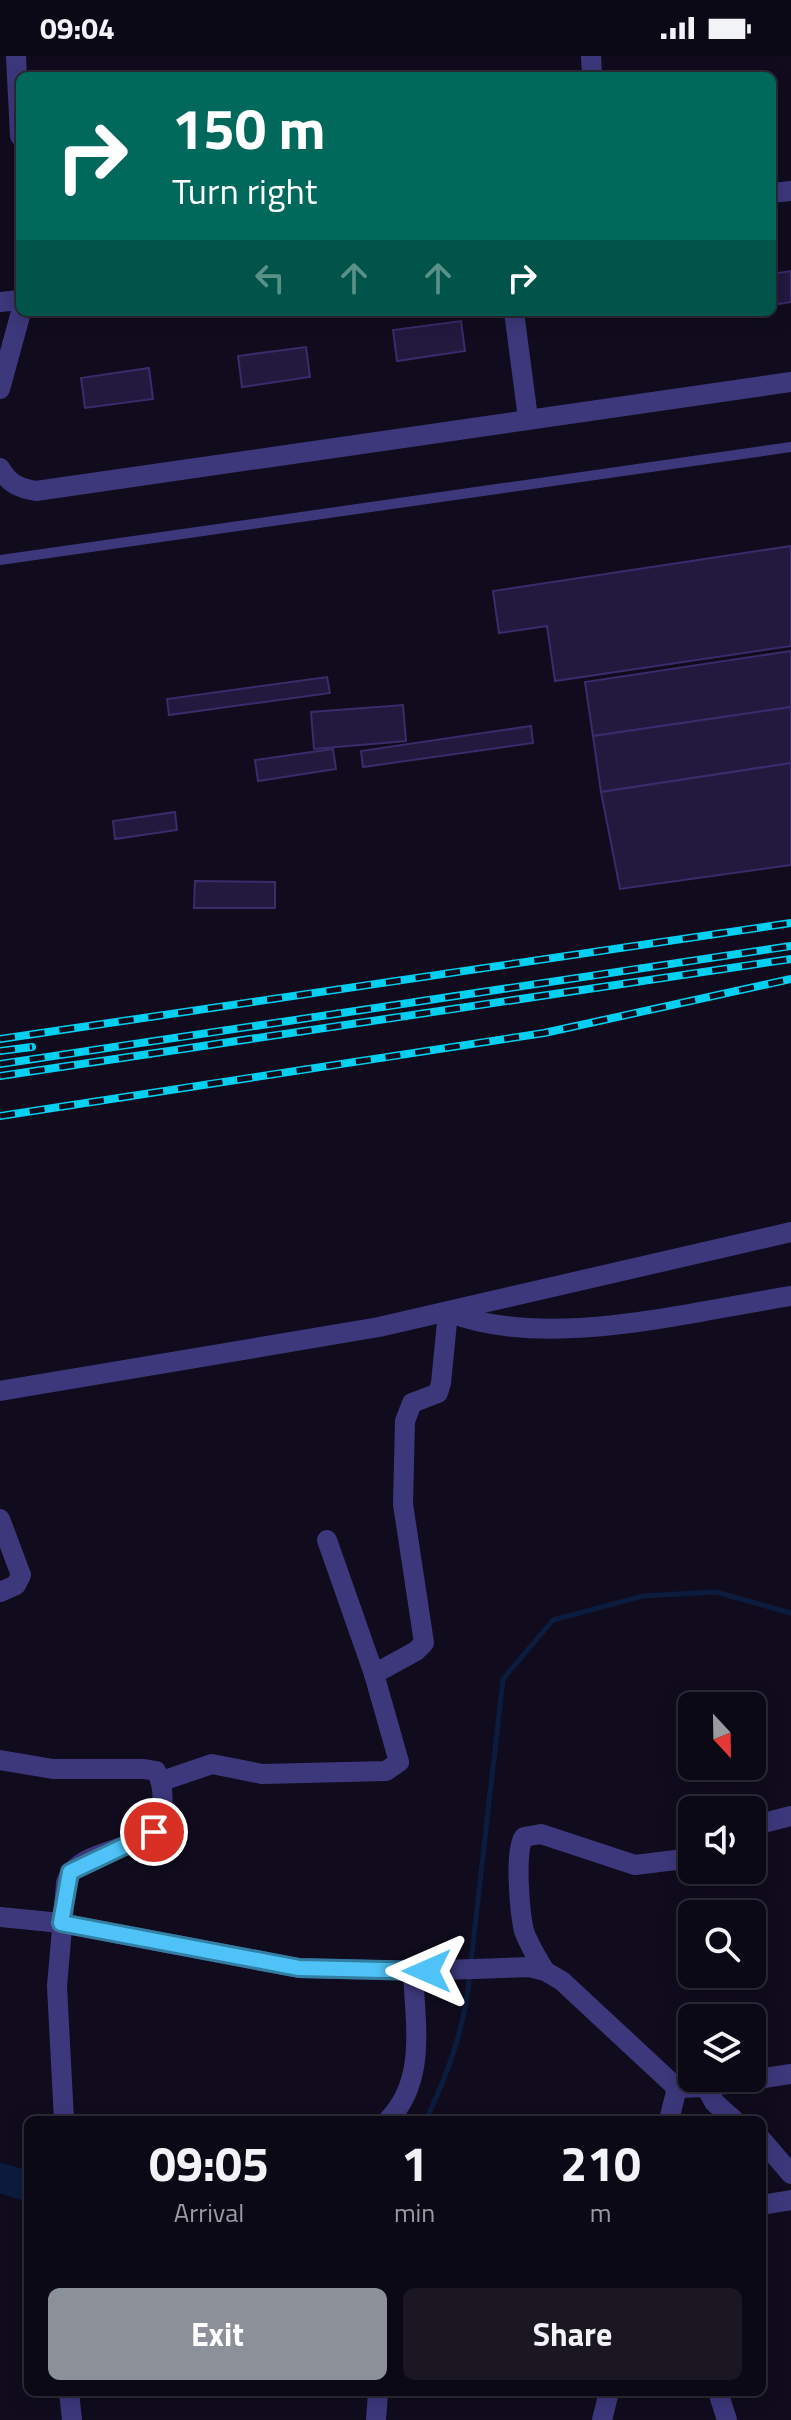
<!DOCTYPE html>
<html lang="en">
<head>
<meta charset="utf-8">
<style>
  :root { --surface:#0c0916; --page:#1a1723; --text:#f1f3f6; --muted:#9a9aa1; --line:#2c2a35; --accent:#8c9099 }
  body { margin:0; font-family:"Titillium Web",sans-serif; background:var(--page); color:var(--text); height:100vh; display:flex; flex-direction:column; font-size:30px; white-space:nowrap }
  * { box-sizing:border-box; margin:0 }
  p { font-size:26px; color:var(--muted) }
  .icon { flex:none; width:44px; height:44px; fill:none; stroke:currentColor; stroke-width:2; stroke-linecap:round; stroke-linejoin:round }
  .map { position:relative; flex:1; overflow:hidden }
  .sheet { position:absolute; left:24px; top:2060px; width:742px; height:280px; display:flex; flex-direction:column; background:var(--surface); border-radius:12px; box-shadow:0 4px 20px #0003,0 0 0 2px var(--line) }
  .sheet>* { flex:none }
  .hud { position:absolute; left:16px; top:16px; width:760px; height:244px; border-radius:12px; box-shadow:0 4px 20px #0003,0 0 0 2px var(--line); background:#00695c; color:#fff; overflow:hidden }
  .needle { width:52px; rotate:158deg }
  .tools { position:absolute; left:678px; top:1636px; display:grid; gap:16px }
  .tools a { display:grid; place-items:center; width:88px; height:88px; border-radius:12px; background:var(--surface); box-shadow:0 4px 20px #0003,0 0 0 2px var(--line); font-size:40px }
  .pin { position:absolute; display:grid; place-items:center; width:68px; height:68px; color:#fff; margin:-34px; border:4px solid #fff; border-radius:50%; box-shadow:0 2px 8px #0007 }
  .me { position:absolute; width:88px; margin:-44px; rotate:270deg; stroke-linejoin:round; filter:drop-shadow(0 0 6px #0008) }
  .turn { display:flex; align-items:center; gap:28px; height:168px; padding:0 24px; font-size:36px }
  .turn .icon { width:104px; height:104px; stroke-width:2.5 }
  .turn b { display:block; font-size:56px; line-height:68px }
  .lanes { display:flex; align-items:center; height:76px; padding:0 24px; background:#0003; justify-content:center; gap:40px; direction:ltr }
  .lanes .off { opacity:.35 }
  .eta { display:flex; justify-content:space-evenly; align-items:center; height:136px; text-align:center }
  .eta b { font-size:48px; font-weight:700; line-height:56px }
  .action { display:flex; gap:16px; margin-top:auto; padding:16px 24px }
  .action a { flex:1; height:92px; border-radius:12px; background:var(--accent); color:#fff; font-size:32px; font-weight:700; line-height:92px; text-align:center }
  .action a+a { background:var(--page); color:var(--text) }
  .status { display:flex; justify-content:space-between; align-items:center; height:56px; padding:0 40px; background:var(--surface); direction:ltr }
  .status svg { height:22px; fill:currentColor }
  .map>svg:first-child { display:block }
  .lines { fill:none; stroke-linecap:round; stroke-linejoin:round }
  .stream { stroke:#0b1c3e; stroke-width:5 }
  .river { stroke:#0b1c3e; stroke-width:30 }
  .building { fill:#22193f; stroke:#3a2b6a; stroke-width:2 }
  .service { stroke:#3d387c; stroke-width:10 }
  .minor { stroke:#3d387c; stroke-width:20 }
  .rail-casing { stroke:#03d0f1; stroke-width:8 }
  .rail { stroke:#100c1e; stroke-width:5; stroke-dasharray:15; stroke-linecap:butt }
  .route-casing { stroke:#337fa1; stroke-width:20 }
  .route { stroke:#4fc3f7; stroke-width:14 }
</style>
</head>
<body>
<div class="status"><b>09:04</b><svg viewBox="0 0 49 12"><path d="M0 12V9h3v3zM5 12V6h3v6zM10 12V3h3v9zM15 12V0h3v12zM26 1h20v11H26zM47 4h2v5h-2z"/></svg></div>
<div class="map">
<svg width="791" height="2364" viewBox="0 0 791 2364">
  <rect width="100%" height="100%" fill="#100c1e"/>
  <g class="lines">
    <g class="stream">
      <path d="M471 1906 503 1623 553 1564 643 1540 716 1536 791 1557"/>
      <path d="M426 2064C449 2015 465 1971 470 1916"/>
    </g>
    <path class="river" d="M0 2122 28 2130"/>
  </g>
  <g class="building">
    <path d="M791 215V246L772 249V218Z"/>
    <path d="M461 265 465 295 397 305 393 274Z"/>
    <path d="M306 291 310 321 242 331 238 300Z"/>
    <path d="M149 312 153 343 85 352 81 322Z"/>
    <path d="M791 490V590L555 625 547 570 499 577 493 535Z"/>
    <path d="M791 595V651L593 680 585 626Z"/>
    <path d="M327 621 330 637 169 659 167 643Z"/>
    <path d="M403 649 406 685 314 693 311 656Z"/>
    <path d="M791 651V707L601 736 593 680Z"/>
    <path d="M531 670 533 687 363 711 361 695Z"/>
    <path d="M333 693 336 713 258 725 255 704Z"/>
    <path d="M791 707V809L620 833 601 736Z"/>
    <path d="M175 756 177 774 115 783 113 765Z"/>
    <path d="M195 825 275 826V852H194Z"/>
  </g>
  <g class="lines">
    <path class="service" d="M0 504 791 391"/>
    <g class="minor">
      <path d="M16 0 20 80"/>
      <path d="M591 0 592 20"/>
      <path d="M772 137 791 135"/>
      <path d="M0 246 20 244"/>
      <path d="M514 256 528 362"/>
      <path d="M0 333 21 256"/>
      <path d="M0 412C9 428 19 432 36 435L791 326"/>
      <path d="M0 1335 379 1271 791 1176"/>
      <path d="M0 1463 21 1519 16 1529 0 1536"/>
      <path d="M327 1484 374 1618"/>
      <path d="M0 1704 53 1713H144L156 1715C166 1732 164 1760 154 1776 129 1796 76 1794 66 1827L57 1930 64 2064"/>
      <path d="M162 1725 212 1708 262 1718 386 1715 399 1706 374 1618 416 1595 424 1587 403 1448 405 1365 412 1347 438 1337 441 1327 448 1256C545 1295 688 1256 791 1240"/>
      <path d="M752 1770 791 1760"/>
      <path d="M0 1861 61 1867 299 1912 413 1915 529 1911 545 1915 562 1925 677 2032 706 2031 791 2018"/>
      <path d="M545 1915C537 1902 529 1889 524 1875 520 1858 514 1794 524 1781L541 1778 635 1809 692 1802"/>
      <path d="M706 2031 714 2046 734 2064"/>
      <path d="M388 2064C427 2025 415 1966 413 1915"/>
      <path d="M669 2064 677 2032"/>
      <path d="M762 2084 791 2118"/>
      <path d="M762 2149 791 2144"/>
      <path d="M69 2336 72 2364"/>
      <path d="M718 2336 727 2364"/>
      <path d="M376 2364 378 2336"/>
      <path d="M602 2364 609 2336"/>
    </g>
    <g class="rail-casing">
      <g id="rail">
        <path d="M0 983 791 867"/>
        <path d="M0 995 32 991"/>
        <path d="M0 1008 791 890"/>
        <path d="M0 1020 791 903"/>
        <path d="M0 1060 544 977 791 923"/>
      </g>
    </g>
    <use href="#rail" class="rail"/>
  </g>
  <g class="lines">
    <g class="route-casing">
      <path id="route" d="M154 1776 70 1816 61 1867 299 1912 427 1915"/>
    </g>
    <use href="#route" class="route"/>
  </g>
</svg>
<div class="tools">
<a><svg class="needle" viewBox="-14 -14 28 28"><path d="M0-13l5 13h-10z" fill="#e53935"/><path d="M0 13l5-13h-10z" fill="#9a9aa1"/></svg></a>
<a><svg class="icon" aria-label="sound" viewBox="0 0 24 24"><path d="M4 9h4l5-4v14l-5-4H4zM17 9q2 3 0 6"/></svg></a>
<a><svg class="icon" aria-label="search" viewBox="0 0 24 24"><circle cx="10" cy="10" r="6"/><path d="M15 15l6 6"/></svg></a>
<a><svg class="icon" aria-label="layers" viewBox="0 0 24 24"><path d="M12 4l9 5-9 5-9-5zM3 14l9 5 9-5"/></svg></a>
</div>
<div class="pin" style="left:154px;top:1776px;background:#d93025"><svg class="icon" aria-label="arrive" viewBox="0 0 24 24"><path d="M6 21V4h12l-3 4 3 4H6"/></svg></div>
<svg class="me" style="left:427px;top:1915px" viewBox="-20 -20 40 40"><path d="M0-17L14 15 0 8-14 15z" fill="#4fc3f7" stroke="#fff" stroke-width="4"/></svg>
<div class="hud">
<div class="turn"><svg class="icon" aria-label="right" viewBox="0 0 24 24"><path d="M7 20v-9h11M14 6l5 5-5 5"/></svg><div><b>150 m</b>Turn right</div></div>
<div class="lanes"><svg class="icon off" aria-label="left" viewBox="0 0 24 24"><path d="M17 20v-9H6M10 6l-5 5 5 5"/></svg><svg class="icon off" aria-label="ahead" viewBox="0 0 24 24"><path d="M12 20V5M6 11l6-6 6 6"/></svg><svg class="icon off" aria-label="ahead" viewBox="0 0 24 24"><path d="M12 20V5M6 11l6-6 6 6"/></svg><svg class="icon" aria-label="right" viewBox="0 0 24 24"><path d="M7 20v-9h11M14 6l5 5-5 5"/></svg></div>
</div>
<section class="sheet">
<div class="eta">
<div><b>09:05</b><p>Arrival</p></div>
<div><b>1</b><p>min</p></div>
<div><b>210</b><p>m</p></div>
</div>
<div class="action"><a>Exit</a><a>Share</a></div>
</section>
</div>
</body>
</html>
